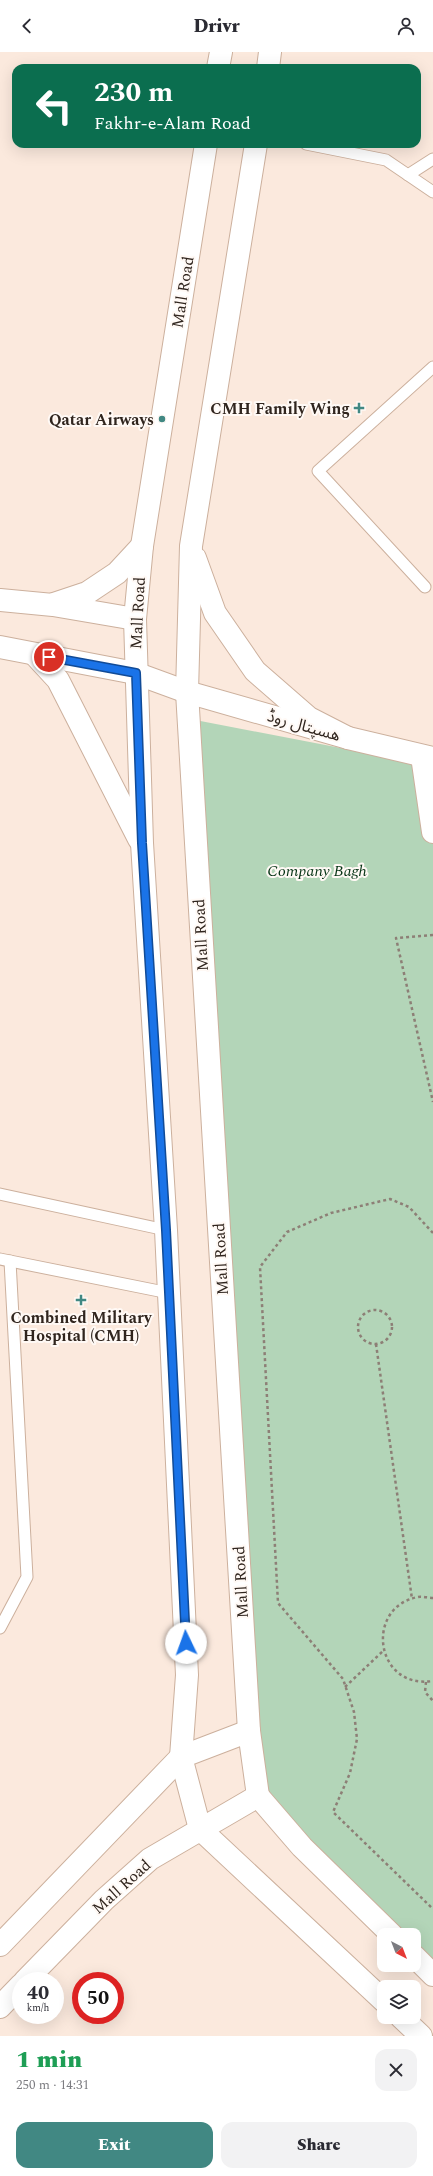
<!DOCTYPE html>
<html lang="en">
<head>
<meta charset="utf-8">
<style>
  :root { --surface:#fff; --page:#f2f2f3; --text:#2b2b33; --muted:#7c7c81; --accent:#418883 }
  body { margin:0; font-family:Spectral,"Noto Sans Arabic",serif; background:var(--page); color:var(--text); height:100vh; display:flex; flex-direction:column; font-size:15px; white-space:nowrap }
  * { box-sizing:border-box; margin:0 }
  p { font-size:13px; color:var(--muted) }
  .icon { flex:none; width:22px; height:22px; fill:none; stroke:currentColor; stroke-width:2; stroke-linecap:round; stroke-linejoin:round }
  .map { position:relative; height:1984px; overflow:hidden }
  .details { display:flex; flex-direction:column; background:var(--surface); flex:1 }
  .details>* { flex:none }
  .guide { position:absolute; left:12px; top:12px; width:409px; height:84px; border-radius:12px; box-shadow:0 4px 16px #0002; background:#0b6e4f; color:#fff; overflow:hidden }
  .needle { width:26px; rotate:138deg }
  .fabs { position:absolute; left:377px; top:1876px; display:grid; gap:8px }
  .fabs a { display:grid; place-items:center; width:44px; height:44px; border-radius:8px; background:var(--surface); box-shadow:0 4px 16px #0002; font-size:20px }
  .speed { position:absolute; left:12px; top:1920px; display:flex; gap:8px; font-size:20px; font-weight:700; text-align:center }
  .speed>* { display:grid; place-content:center; width:52px; height:52px; border-radius:50%; background:var(--surface); box-shadow:0 4px 16px #0002; line-height:1 }
  .speed small { font-size:10px; font-weight:400 }
  .speed .limit { border:6px solid #d22; background:#fff; color:#111 }
  .pin { position:absolute; display:grid; place-items:center; width:34px; height:34px; color:#fff; margin:-17px; border:2px solid #fff; border-radius:50%; box-shadow:0 1px 4px #0007 }
  .me { position:absolute; width:44px; margin:-22px; rotate:357deg; stroke-linejoin:round; filter:drop-shadow(0 0 3px #0008) }
  .turn { display:flex; align-items:center; gap:14px; height:84px; padding:0 16px; font-size:18px }
  .turn .icon { width:52px; height:52px; stroke-width:2.5 }
  .turn b { display:block; font-size:28px; line-height:34px }
  .round { display:grid; place-items:center; flex:none; width:42px; height:42px; border-radius:12px; background:var(--page) }
  .summary { display:flex; align-items:center; justify-content:space-between; height:68px; padding:0 16px }
  h1 { font-size:24px; font-weight:800; line-height:30px; color:#1e9e55 }
  .action { display:flex; gap:8px; margin-top:auto; padding:8px 16px }
  .action a { flex:1; height:46px; border-radius:12px; background:var(--accent); color:#fff; font-size:16px; font-weight:800; line-height:46px; text-align:center }
  .action a+a { background:var(--page); color:var(--text) }
  header { display:flex; justify-content:space-between; align-items:center; height:52px; padding:0 16px; background:var(--surface); font-size:18px; font-weight:800 }
  .map>svg:first-child { display:block }
  .green { fill:#b3d5b8 }
  .lines { fill:none; stroke-linecap:round; stroke-linejoin:round }
  .lane-casing { stroke:#ccb09d; stroke-width:13 }
  .street-casing { stroke:#ccb09d; stroke-width:24 }
  .secondary-casing { stroke:#ccb09d; stroke-width:24 }
  .path { stroke:#8d7f76; stroke-width:2.5; stroke-dasharray:3 3; stroke-linecap:butt }
  .lane { stroke:#fff; stroke-width:11 }
  .street { stroke:#fff; stroke-width:22 }
  .secondary { stroke:#fff; stroke-width:22 }
  .route-casing { stroke:#114b97; stroke-width:10 }
  .route { stroke:#1a73e8; stroke-width:7 }
  .poi-dot { fill:#418883; stroke:#fff9f5; stroke-width:1.5 }
  .labels { text-anchor:middle; stroke-width:4; stroke-linejoin:round; paint-order:stroke }
  .street-label { font-size:16px; fill:#30251e; stroke:#fff9f5 }
  .poi-label { font-size:16px; font-weight:bold; fill:#30251e; stroke:#fff9f5; text-anchor:end }
  .park-label { font-size:16px; font-style:italic; fill:#063415; stroke:#fff9f5 }
</style>
</head>
<body>
<header><svg class="icon" aria-label="back" viewBox="0 0 24 24"><path d="M15 5l-7 7 7 7"/></svg>Drivr<svg class="icon" aria-label="person" viewBox="0 0 24 24"><circle cx="12" cy="8" r="4"/><path d="M4 21q1-7 8-7t8 7"/></svg></header>
<div class="map">
<svg width="433" height="1984" viewBox="0 0 433 1984">
  <rect width="100%" height="100%" fill="#fbe9dd"/>
  <path class="green" d="M190 667 424 712 433 759V1916L414 1897V1883H400L258 1744Z"/>
  <g class="lines">
    <g class="lane-casing">
      <g id="lane">
        <path d="M306 92 386 108 433 140"/>
        <path d="M408 123 433 107"/>
        <path d="M425 535 318 419 433 315"/>
        <path d="M0 1142 166 1178"/>
        <path d="M0 1207 169 1241"/>
        <path d="M0 1576 27 1525 10 1209"/>
      </g>
    </g>
    <g class="street-casing">
      <g id="street">
        <path d="M187 640 348 686 433 706"/>
        <path d="M422 704 433 780"/>
      </g>
    </g>
    <g class="secondary-casing">
      <g id="secondary">
        <path d="M218 16 221 0"/>
        <path d="M268 16 270 0"/>
        <path d="M206 92 142 494 135 567 142 791 166 1178 187 1623 181 1705 200 1777 384 1949"/>
        <path d="M195 506 215 561 255 619 309 666 348 686"/>
        <path d="M0 548 53 553 135 567"/>
        <path d="M54 552 87 541 117 521 142 494"/>
        <path d="M0 595 135 621 187 640"/>
        <path d="M35 603 58 628 139 787"/>
        <path d="M258 1744 302 1795 392 1883"/>
        <path d="M0 1893 181 1705 249 1679"/>
        <path d="M414 1904 433 1923"/>
        <path d="M25 1929 104 1848 150 1807 258 1744 249 1679 187 640 191 494 256 92"/>
        <path d="M0 1955 21 1933"/>
        <path d="M401 1965 421 1984"/>
      </g>
    </g>
    <g class="path">
      <path d="M433 883 396 886 433 1050"/>
      <path d="M433 1181 409 1155 390 1147 331 1161 287 1180 260 1215 278 1551 343 1627 354 1660 357 1687 350 1721 333 1760 433 1857"/>
      <circle cx="375" cy="1275" r="17"/>
      <path d="M376 1292 412 1547"/>
      <path d="M433 1546C428 1546 422 1544 418 1545 364 1555 375 1638 433 1629"/>
      <path d="M426 1630 425 1640 433 1649"/>
      <path d="M345 1635 383 1599"/>
    </g>
    <use href="#lane" class="lane"/>
    <use href="#street" class="street"/>
    <use href="#secondary" class="secondary"/>
  </g>
  <g class="lines">
    <g class="route-casing">
      <path id="route" d="M49 605 136 621 142 791 166 1178 186 1591"/>
    </g>
    <use href="#route" class="route"/>
  </g>
  <g class="poi-dot">
    <path d="M357 350h4v4h4v4h-4v4h-4v-4h-4v-4h4z"/>
    <circle cx="162" cy="367" r="4"/>
    <path d="M79 1242h4v4h4v4h-4v4h-4v-4h-4v-4h4z"/>
  </g>
  <g class="labels">
    <g class="street-label">
      <text transform="translate(182 240) rotate(-81)" y="6">Mall Road</text>
      <text transform="translate(137 561) rotate(-87)" y="6">Mall Road</text>
      <text transform="translate(304 673) rotate(16)" y="6">ھسپتال روڈ</text>
      <text transform="translate(200 883) rotate(-93)" y="6">Mall Road</text>
      <text transform="translate(220 1207) rotate(-93)" y="6">Mall Road</text>
      <text transform="translate(240 1530) rotate(-93)" y="6">Mall Road</text>
      <text transform="translate(121 1834) rotate(-42)" y="6">Mall Road</text>
    </g>
    <g class="poi-label">
      <text x="350" y="362">CMH Family Wing</text>
      <text x="154" y="373">Qatar Airways</text>
      <text x="81" y="1271" text-anchor="middle">Combined Military<tspan x="81" dy="18">Hospital (CMH)</tspan></text>
    </g>
    <g class="park-label">
      <text x="317" y="824">Company Bagh</text>
    </g>
  </g>
</svg>
<div class="fabs">
<a><svg class="needle" viewBox="-14 -14 28 28"><path d="M0-13l5 13h-10z" fill="#e53935"/><path d="M0 13l5-13h-10z" fill="#7c7c81"/></svg></a>
<a><svg class="icon" aria-label="layers" viewBox="0 0 24 24"><path d="M12 4l9 5-9 5-9-5zM3 14l9 5 9-5"/></svg></a>
</div>
<div class="speed"><div>40<small>km/h</small></div><div class="limit">50</div></div>
<div class="pin" style="left:49px;top:605px;background:#d93025"><svg class="icon" aria-label="arrive" viewBox="0 0 24 24"><path d="M6 21V4h12l-3 4 3 4H6"/></svg></div>
<svg class="me" style="left:186px;top:1591px" viewBox="-20 -20 40 40"><circle r="19" fill="#fff"/><path d="M0-13L10 11 0 6-10 11z" fill="#1a73e8"/></svg>
<div class="guide">
<div class="turn"><svg class="icon" aria-label="left" viewBox="0 0 24 24"><path d="M17 20v-9H6M10 6l-5 5 5 5"/></svg><div><b>230 m</b>Fakhr-e-Alam Road</div></div>
</div>
</div>
<section class="details">
<div class="summary"><div><h1>1 min</h1><p>250 m · 14:31</p></div><a class="round"><svg class="icon" aria-label="close" viewBox="0 0 24 24"><path d="M6 6l12 12M18 6L6 18"/></svg></a></div>
<div class="action"><a>Exit</a><a>Share</a></div>
</section>
</body>
</html>
